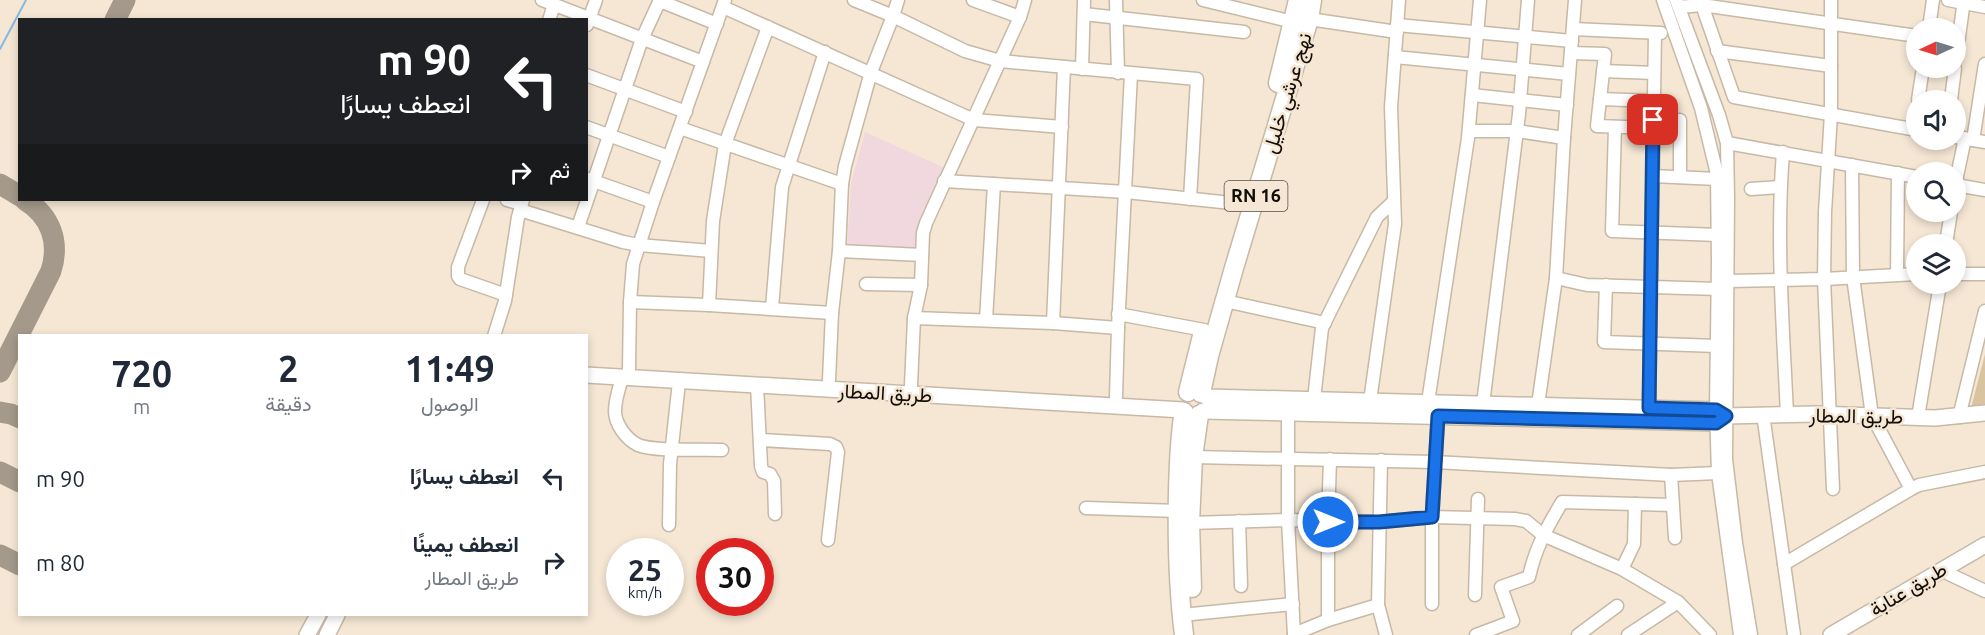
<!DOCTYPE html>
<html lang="ar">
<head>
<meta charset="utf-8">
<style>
  :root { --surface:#fff; --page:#f6f6f7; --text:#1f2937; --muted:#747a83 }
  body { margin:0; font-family:Ubuntu,Vazirmatn,sans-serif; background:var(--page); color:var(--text); direction:rtl; height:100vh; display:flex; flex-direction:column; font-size:22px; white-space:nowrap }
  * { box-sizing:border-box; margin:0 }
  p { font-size:20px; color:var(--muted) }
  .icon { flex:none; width:33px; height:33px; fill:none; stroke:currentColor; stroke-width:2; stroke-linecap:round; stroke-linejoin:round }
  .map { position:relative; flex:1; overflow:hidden; direction:ltr }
  .drawer { position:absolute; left:18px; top:334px; width:570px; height:282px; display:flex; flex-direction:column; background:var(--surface); border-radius:0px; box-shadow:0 3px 9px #0003; direction:rtl }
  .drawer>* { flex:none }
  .banner { position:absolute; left:18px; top:18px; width:570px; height:183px; border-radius:0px; box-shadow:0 3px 9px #0003; direction:rtl; background:#202124; color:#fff; overflow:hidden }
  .needle { width:39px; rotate:266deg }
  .tools { position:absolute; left:1906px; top:18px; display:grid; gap:12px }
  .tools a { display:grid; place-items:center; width:60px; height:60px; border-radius:50%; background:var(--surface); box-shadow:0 3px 9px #0003; font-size:30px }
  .speed { position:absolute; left:606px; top:538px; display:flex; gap:12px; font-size:30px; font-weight:700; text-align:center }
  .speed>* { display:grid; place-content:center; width:78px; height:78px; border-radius:50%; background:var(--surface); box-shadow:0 3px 9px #0003; line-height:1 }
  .speed small { font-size:15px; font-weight:400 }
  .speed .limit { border:9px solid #d22; background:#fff; color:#111 }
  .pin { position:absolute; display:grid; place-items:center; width:51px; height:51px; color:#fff; margin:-26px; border-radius:12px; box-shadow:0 3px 9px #0006 }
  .me { position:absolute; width:66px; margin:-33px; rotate:90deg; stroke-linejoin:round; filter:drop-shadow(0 0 4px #0008) }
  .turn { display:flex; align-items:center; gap:21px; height:126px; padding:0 18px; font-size:27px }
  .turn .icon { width:78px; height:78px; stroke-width:2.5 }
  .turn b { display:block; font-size:42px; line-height:51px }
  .then { display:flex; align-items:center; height:57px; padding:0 18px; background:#0003; gap:12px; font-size:22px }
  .eta { display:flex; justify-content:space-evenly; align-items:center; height:102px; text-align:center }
  .eta b { font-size:36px; font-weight:700; line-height:42px }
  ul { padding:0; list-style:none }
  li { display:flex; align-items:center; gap:18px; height:84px; padding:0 18px }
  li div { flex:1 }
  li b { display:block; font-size:22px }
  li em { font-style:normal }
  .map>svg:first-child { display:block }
  .education { fill:#f1d8df }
  .green { fill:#d9c3a1 }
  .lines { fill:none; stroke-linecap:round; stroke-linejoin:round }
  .stream { stroke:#88b9e1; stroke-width:2 }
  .taxiway { stroke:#a4998a; stroke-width:21 }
  .minor-casing { stroke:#c6b9a6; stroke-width:15 }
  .major-casing { stroke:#c6b9a6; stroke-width:18 }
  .highway-casing { stroke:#c6b9a6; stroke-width:21 }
  .minor { stroke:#fff; stroke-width:12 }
  .major { stroke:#fff; stroke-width:15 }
  .highway { stroke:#fff; stroke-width:18 }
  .route-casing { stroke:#114b97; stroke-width:15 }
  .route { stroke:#1a73e8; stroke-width:10 }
  .labels { text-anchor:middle; stroke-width:5; stroke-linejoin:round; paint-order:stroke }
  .shield { fill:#f5e7d4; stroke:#564e44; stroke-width:1.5 }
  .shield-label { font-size:18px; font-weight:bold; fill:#120d07 }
  .street-label { font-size:20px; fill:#120d07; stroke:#f5e7d4 }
</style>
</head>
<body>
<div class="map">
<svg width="1985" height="635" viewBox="0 0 1985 635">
  <rect width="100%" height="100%" fill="#f5e7d4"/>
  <path class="education" d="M865 132 945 168 925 217 918 253 847 247 851 184Z"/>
  <path class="green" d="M1985 354V405L1971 408Z"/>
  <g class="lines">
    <path class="stream" d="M0 49 26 0"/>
    <g class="taxiway">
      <path d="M115 20 125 0"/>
      <path d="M0 184 20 196"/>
      <path d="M0 372 51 271C60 242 51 216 25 200"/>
      <path d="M0 412 11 414 20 418"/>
      <path d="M0 472 20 482"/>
      <path d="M0 555 20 565"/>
    </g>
    <g class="minor-casing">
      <g id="minor">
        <path d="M542 0 703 62"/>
        <path d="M854 0 893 16 965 51 1000 61 1197 79 1190 199"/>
        <path d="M973 0 1020 17"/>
        <path d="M1116 0 1118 73"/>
        <path d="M1203 0 1293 22"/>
        <path d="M1663 0 1701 108 1717 174 1718 262 1716 410 1718 473 1740 635"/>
        <path d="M1676 0 1719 115 1727 143 1728 198 1726 459 1736 543 1751 635"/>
        <path d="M1703 0 1702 5 1734 97 1917 130"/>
        <path d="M1831 0V114L1825 212 1824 279 1833 489"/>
        <path d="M1948 0 1985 7"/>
        <path d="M660 1 717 24"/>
        <path d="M723 7 974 120 1062 127"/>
        <path d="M1679 7 1702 5 1917 36"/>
        <path d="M1084 14 1244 32"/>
        <path d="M1309 19 1397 32"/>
        <path d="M549 20 554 5"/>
        <path d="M587 25 596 0"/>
        <path d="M1397 25 1572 41"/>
        <path d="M1929 28 1933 0"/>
        <path d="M1573 29 1661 33"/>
        <path d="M1717 51 1831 66"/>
        <path d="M1571 53 1605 54 1597 126 1653 128"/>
        <path d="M1395 57 1569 74"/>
        <path d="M1956 59 1964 0"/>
        <path d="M1082 69 1084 0"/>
        <path d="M1603 71 1654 73"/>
        <path d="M586 75 686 112"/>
        <path d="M1472 95 1567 105"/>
        <path d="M1600 99 1654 101"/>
        <path d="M1918 100 1923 68"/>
        <path d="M1951 100 1955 68"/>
        <path d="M1653 119 1680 120V177"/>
        <path d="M586 127 669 157"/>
        <path d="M1615 127 1612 231 1718 235"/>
        <path d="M680 128 842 184"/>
        <path d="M1914 129 1917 109"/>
        <path d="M1469 131H1517L1564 138"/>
        <path d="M1956 137 1985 142"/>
        <path d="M1973 140 1985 64"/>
        <path d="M1727 143 1917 177"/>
        <path d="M1783 152C1776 239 1783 327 1787 414"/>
        <path d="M1852 165 1853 277 1872 416 1911 489"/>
        <path d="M1653 176 1717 179"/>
        <path d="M588 179 653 202"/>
        <path d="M944 181 1126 192 1241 204"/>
        <path d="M1956 181 1965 138"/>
        <path d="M1956 185 1985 190"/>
        <path d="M1751 189 1780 187"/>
        <path d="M483 200 458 267V276L460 279 506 295"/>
        <path d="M507 200 521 204"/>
        <path d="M520 210 623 242 639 245 711 251"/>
        <path d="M578 227 642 39 660 0"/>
        <path d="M1946 244 1951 212"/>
        <path d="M839 251 922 255"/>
        <path d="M1956 274H1985"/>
        <path d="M1897 275 1898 173"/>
        <path d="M1556 278 1587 285 1718 289"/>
        <path d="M1728 281 1824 279 1917 274"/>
        <path d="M866 284 921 285"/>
        <path d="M1606 285 1604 342 1717 346"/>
        <path d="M1225 301 1325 323"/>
        <path d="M630 302 709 305 832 313"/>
        <path d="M709 305 713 221 725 144 768 27"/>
        <path d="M772 308 782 187 825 52"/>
        <path d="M1118 314 1204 330"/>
        <path d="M914 318 1053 323 1118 328"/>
        <path d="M986 320 994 184"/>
        <path d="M1053 323 1064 67"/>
        <path d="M494 336 505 301 518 217 523 200"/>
        <path d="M629 369 630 302 633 264 653 202 725 0"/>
        <path d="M622 378C619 388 615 400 615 411 615 424 626 439 638 445 655 452 702 449 722 450"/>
        <path d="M829 380 832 313 839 251 842 184 845 166 871 72 893 16 898 0"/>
        <path d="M757 385 761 466 763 472 770 474 774 481 775 514"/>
        <path d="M911 385 914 318 921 285 923 233 926 223 1020 17 1025 0"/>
        <path d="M1116 397 1118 328 1131 74"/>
        <path d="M1314 399 1322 328 1377 217 1394 201"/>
        <path d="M1370 401 1395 224 1391 107 1399 0"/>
        <path d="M1428 402 1468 138 1480 0"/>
        <path d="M1483 404 1519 114 1528 0"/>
        <path d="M1538 405 1556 278 1564 138 1575 0"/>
        <path d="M1649 408 1655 33"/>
        <path d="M1288 412V520L1294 635"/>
        <path d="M1763 414 1794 635"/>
        <path d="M1918 417 1940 284"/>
        <path d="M1959 417 1985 311"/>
        <path d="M760 440 830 444 836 447 838 452 828 540"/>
        <path d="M1193 457 1435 462 1671 475 1718 473"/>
        <path d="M1381 460 1378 605 1386 635"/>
        <path d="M1671 475 1675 538"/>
        <path d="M1086 508 1178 511"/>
        <path d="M1239 521 1241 586"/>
        <path d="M1190 523 1288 520 1379 522 1432 517 1515 519 1526 521 1543 535 1622 569 1678 602 1710 635"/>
        <path d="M669 525 670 464 679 382"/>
        <path d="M1784 564 1911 489 1919 485 1985 472"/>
        <path d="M1622 569 1634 544 1635 504"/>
        <path d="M1949 574 1985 591"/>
        <path d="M1475 595 1478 499"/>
        <path d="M1432 604V517L1438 416"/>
        <path d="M1192 614 1293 604"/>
        <path d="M1328 620V522L1330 459"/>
        <path d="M1294 634 1328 620 1378 605"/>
        <path d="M1476 635 1513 621 1501 587 1529 577C1535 549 1547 527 1562 502L1672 505"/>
        <path d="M1578 635 1617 606"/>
        <path d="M1628 635 1678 602"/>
      </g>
    </g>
    <g class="major-casing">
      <g id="major">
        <path d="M586 375 1183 410"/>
        <path d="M1203 395 1208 397 1716 410 1726 416 1716 423 1203 411"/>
        <path d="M1726 416 1816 414 1935 418 1985 413"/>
        <path d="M307 635 318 615"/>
        <path d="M327 635 337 615"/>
        <path d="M1831 635 1985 545"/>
      </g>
    </g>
    <g class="highway-casing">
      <g id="highway">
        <path d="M1278 83 1298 0"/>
        <path d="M1188 392 1202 336"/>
        <path d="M1201 393 1209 356 1234 268 1309 19 1312 0"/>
        <path d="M1192 588 1190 523 1193 457 1199 415"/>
        <path d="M1184 635C1178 587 1177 539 1178 491 1179 464 1179 438 1184 412"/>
      </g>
    </g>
    <use href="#minor" class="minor"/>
    <use href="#major" class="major"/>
    <use href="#highway" class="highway"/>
  </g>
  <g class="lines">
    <g class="route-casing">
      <path id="route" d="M1328 522H1379L1432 517 1438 416 1716 423 1726 416 1716 410 1649 408 1653 120"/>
    </g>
    <use href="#route" class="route"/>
  </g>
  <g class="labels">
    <rect class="shield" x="1224.5" y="181" width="63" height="30" rx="4.5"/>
    <g class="shield-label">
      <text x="1256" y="202">RN 16</text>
    </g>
    <g class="street-label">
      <text transform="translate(1287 93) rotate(-73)" y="7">نهج عرشي خليل</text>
      <text transform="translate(885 393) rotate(3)" y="7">طريق المطار</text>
      <text transform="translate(1856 416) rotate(1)" y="7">طريق المطار</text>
      <text transform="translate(1908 589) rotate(-31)" y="7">طريق عنابة</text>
    </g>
  </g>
</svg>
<div class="tools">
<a><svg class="needle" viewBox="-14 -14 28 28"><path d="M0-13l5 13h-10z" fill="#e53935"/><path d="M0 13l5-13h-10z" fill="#747a83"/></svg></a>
<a><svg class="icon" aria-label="sound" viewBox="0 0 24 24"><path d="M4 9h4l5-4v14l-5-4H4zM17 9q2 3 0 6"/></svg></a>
<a><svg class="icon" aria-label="search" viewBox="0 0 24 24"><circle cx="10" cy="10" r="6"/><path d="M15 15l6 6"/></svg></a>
<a><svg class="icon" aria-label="layers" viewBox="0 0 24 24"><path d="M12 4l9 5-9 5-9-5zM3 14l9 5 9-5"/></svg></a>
</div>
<div class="speed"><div>25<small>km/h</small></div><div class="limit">30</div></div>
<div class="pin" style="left:1653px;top:120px;background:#d93025"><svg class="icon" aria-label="arrive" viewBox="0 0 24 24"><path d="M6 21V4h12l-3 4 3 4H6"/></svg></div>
<svg class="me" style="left:1328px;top:522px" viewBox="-20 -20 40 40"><circle r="17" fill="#1a73e8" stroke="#fff" stroke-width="3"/><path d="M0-11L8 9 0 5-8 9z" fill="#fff"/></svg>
<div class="banner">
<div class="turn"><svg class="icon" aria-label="left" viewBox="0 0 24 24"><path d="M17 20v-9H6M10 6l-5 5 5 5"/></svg><div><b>90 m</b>انعطف يسارًا</div></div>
<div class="then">ثم<svg class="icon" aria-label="right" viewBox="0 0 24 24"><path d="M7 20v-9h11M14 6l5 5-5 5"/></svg></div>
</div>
<section class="drawer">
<div class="eta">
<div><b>11:49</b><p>الوصول</p></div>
<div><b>2</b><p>دقيقة</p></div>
<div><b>720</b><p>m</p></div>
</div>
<ul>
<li><svg class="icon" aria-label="left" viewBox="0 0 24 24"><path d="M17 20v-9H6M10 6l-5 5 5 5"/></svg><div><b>انعطف يسارًا</b></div><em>90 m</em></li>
<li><svg class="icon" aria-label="right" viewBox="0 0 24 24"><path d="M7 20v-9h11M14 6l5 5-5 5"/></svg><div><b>انعطف يمينًا</b><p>طريق المطار</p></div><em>80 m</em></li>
</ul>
</section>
</div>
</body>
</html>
